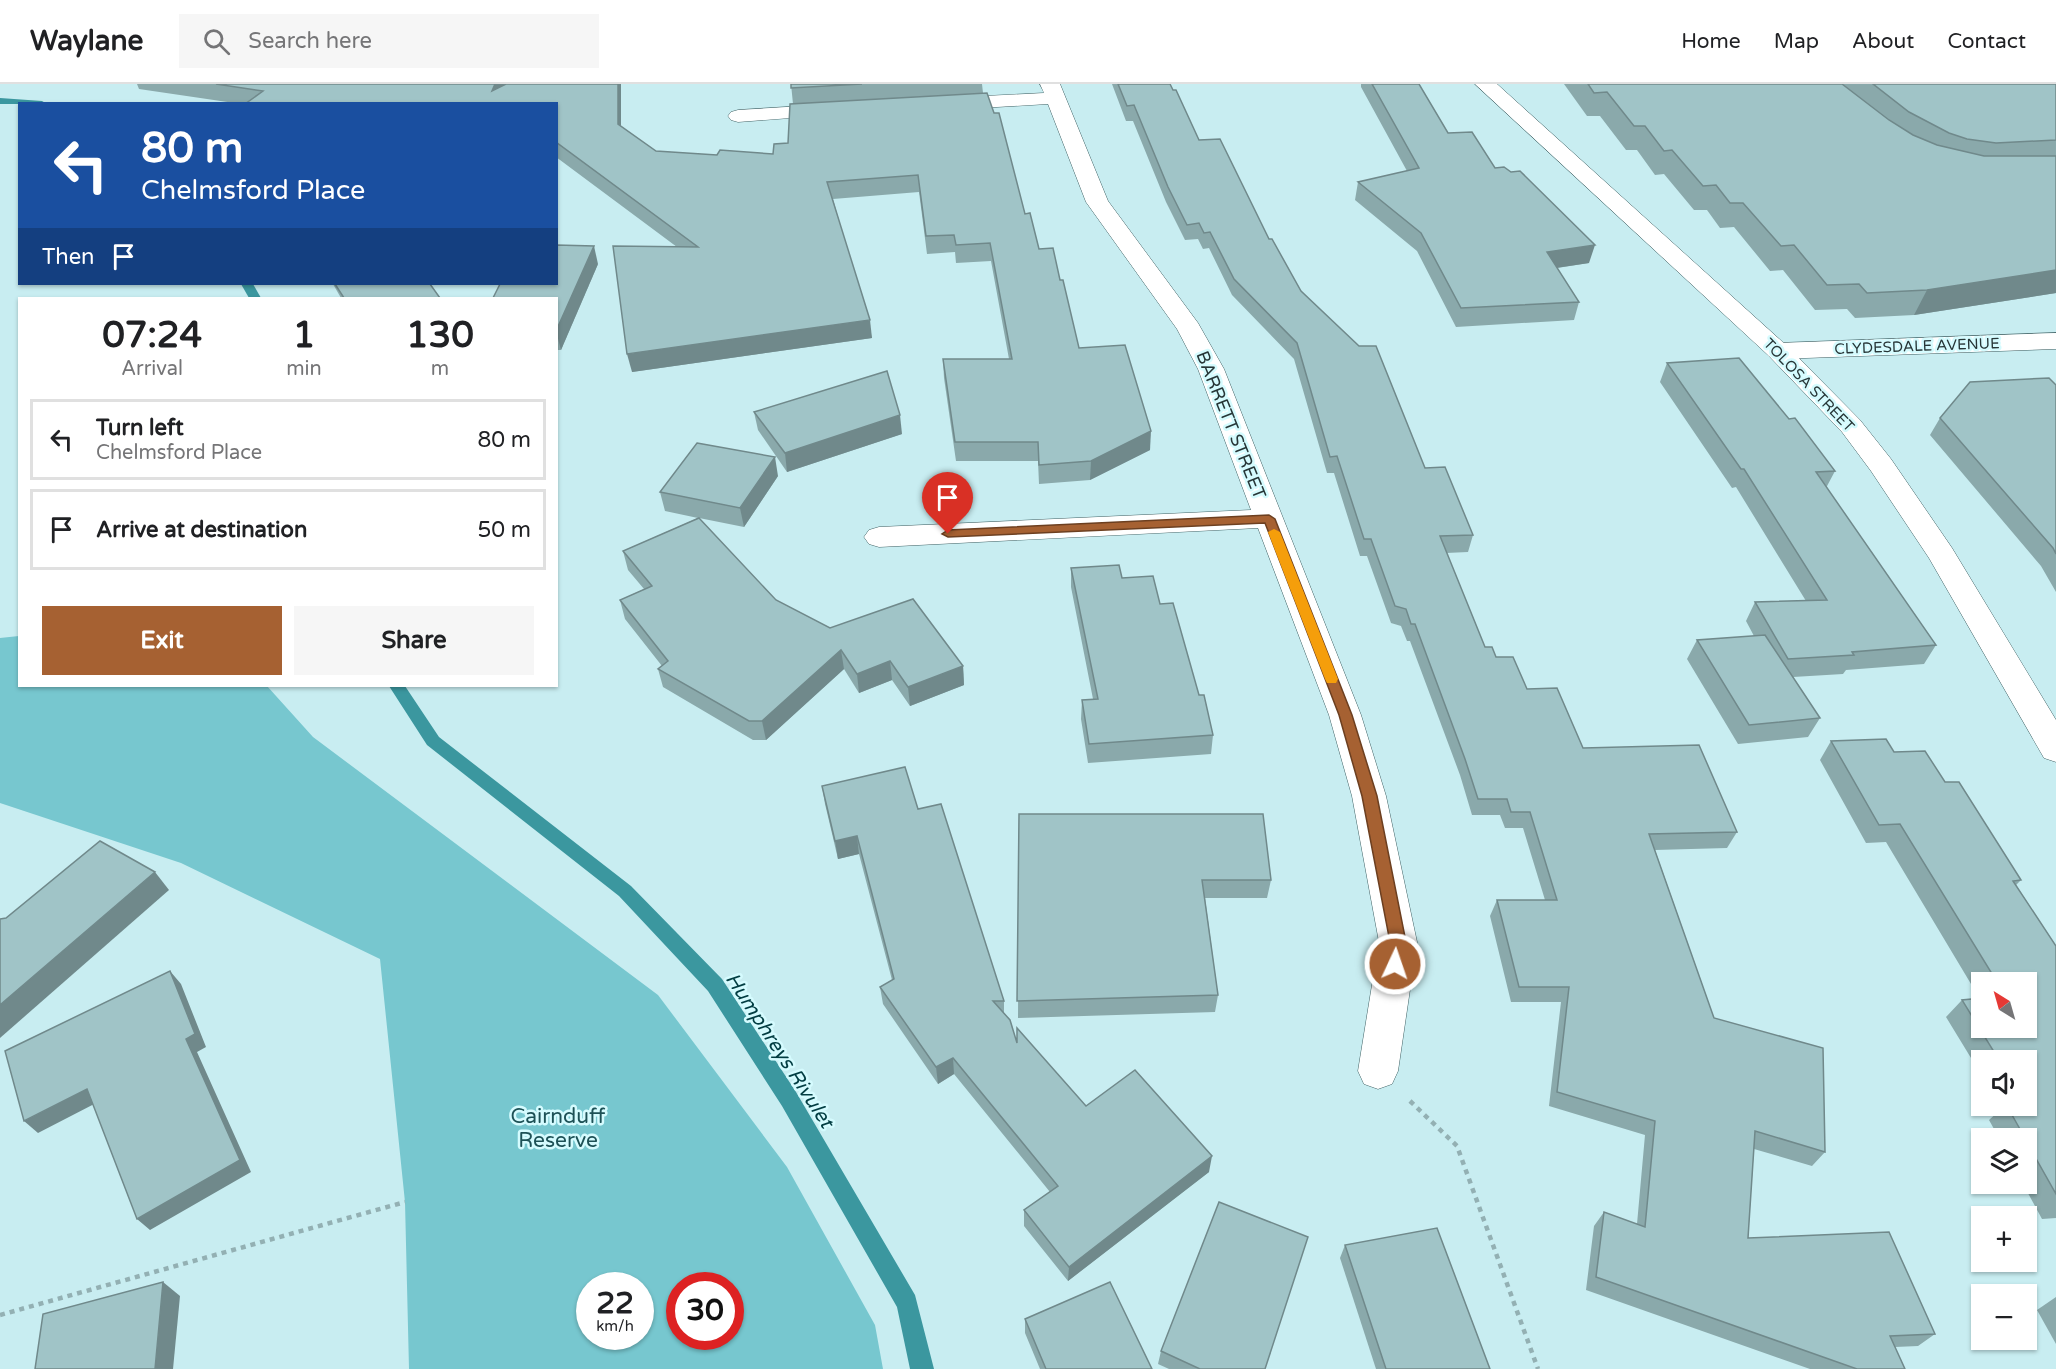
<!DOCTYPE html>
<html lang="en">
<head>
<meta charset="utf-8">
<style>
  :root { --surface:#fff; --page:#f6f6f6; --text:#202124; --muted:#757577; --line:#e0e0e0; --accent:#a66132 }
  body { margin:0; font-family:"Varela Round",sans-serif; background:var(--page); color:var(--text); height:100vh; display:flex; flex-direction:column; font-size:22px; white-space:nowrap }
  * { box-sizing:border-box; margin:0 }
  p { font-size:20px; color:var(--muted) }
  .icon { flex:none; width:33px; height:33px; fill:none; stroke:currentColor; stroke-width:2; stroke-linecap:round; stroke-linejoin:round }
  .map { position:relative; flex:1; overflow:hidden }
  .panel { position:absolute; left:18px; top:213px; width:540px; height:390px; display:flex; flex-direction:column; background:var(--surface); border-radius:0px; box-shadow:0 2px 4px #0004 }
  .panel>* { flex:none }
  .hud { position:absolute; left:18px; top:18px; width:540px; height:183px; border-radius:0px; box-shadow:0 2px 4px #0004; background:#1a4fa0; color:#fff; overflow:hidden }
  .needle { width:39px; rotate:323deg }
  .controls { position:absolute; left:1971px; top:888px; display:grid; gap:12px }
  .controls a { display:grid; place-items:center; width:66px; height:66px; border-radius:0px; background:var(--surface); box-shadow:0 2px 4px #0004; font-size:30px }
  .speed { position:absolute; left:576px; top:1188px; display:flex; gap:12px; font-size:30px; font-weight:700; text-align:center }
  .speed>* { display:grid; place-content:center; width:78px; height:78px; border-radius:50%; background:var(--surface); box-shadow:0 2px 4px #0004; line-height:1 }
  .speed small { font-size:15px; font-weight:400 }
  .speed .limit { border:9px solid #d22; background:#fff; color:#111 }
  .pin { position:absolute; display:grid; place-items:center; width:51px; height:51px; color:#fff; margin:-62px -26px; border-radius:50% 50% 50% 0; rotate:-45deg; box-shadow:0 0 6px #0007 }
  .pin .icon { rotate:45deg }
  .me { position:absolute; width:66px; margin:-33px; rotate:3deg; stroke-linejoin:round; filter:drop-shadow(0 0 4px #0008) }
  .turn { display:flex; align-items:center; gap:21px; height:126px; padding:0 24px; font-size:27px }
  .turn .icon { width:78px; height:78px; stroke-width:2.5 }
  .turn b { display:block; font-size:42px; line-height:51px }
  .then { display:flex; align-items:center; height:57px; padding:0 24px; background:#0003; gap:12px; font-size:22px }
  .eta { display:flex; justify-content:space-evenly; align-items:center; height:102px; text-align:center }
  .eta b { font-size:36px; font-weight:800; line-height:42px }
  .primary-button { display:flex; gap:12px; margin-top:auto; padding:12px 24px }
  .primary-button a { flex:1; height:69px; border-radius:0px; background:var(--accent); color:#fff; font-size:24px; font-weight:800; line-height:69px; text-align:center }
  .primary-button a+a { background:var(--page); color:var(--text) }
  ul { padding:0; list-style:none }
  li { display:flex; align-items:center; gap:18px; height:81px; margin:0 12px 9px; padding:0 12px; border:3px solid var(--line); border-radius:0px }
  li div { flex:1 }
  li b { display:block; font-size:22px }
  li em { font-style:normal }
  header { display:flex; align-items:center; gap:36px; box-sizing:border-box; height:84px; padding:0 30px; background:var(--surface); border-bottom:2px solid var(--line) }
  header strong { font-size:28px }
  nav { display:flex; gap:33px; margin-inline-start:auto; font-size:21px }
  .search { width:420px; height:54px; background:var(--page); display:flex; align-items:center; gap:15px; box-sizing:border-box; padding:0 21px; border-radius:0px; color:var(--muted); font-size:22px }
  .map>svg:first-child { display:block }
  .green { fill:#77c7cf; fill-rule:evenodd }
  .lines { fill:none; stroke-linecap:round; stroke-linejoin:round }
  .stream { fill:#3b979f; fill-rule:evenodd }
  .minor-casing { stroke:#416265; stroke-width:1 }
  .tertiary-casing { stroke:#416265; stroke-width:1 }
  .path { stroke:#93b0b3; stroke-width:4.5; stroke-dasharray:5 5; stroke-linecap:butt }
  .minor { fill:#fff; fill-rule:evenodd }
  .tertiary { fill:#fff; fill-rule:evenodd }
  .wall { fill:#8aa9ab; fill-rule:evenodd }
  .shaded-wall { fill:#70898b }
  .building { fill:#a0c4c7; stroke:#70898b; stroke-width:1.5 }
  .route { fill:#a66132; stroke:#6c3f20; stroke-width:1.5 }
  .slow { fill:#f59e0b }
  .labels { text-anchor:middle; stroke-width:5; stroke-linejoin:round; paint-order:stroke }
  .far-street-label { font-size:15px; fill:#273637; stroke:#d5fbfe }
  .street-label { font-size:18px; fill:#273637; stroke:#d5fbfe }
  .water-label { font-size:20px; font-style:italic; fill:#023d42; stroke:#d5fbfe }
  .near-park-label { font-size:21px; fill:#1d5156; stroke:#d5fbfe }
</style>
</head>
<body>
<header>
<strong>Waylane</strong>
<div class="search"><svg class="icon" aria-label="search" viewBox="0 0 24 24"><circle cx="10" cy="10" r="6"/><path d="M15 15l6 6"/></svg>Search here</div>
<nav><a>Home</a><a>Map</a><a>About</a><a>Contact</a></nav>
</header>
<div class="map">
<svg width="2056" height="1285" viewBox="0 0 2056 1285">
  <rect width="100%" height="100%" fill="#c8edf1"/>
  <path class="green" d="M19 552 20 602H267L313 653 658 911 787 1083 875 1241 883 1285H409L405 1118 380 875 181 779 0 719V554ZM590 1202H640V1252H590ZM680 1202H730V1252H680Z"/>
  <g class="lines">
    <g class="stream">
      <path d="M0 14 42 17 47 20H0Z"/>
      <path d="M241 200H253L261 214H249Z"/>
      <path d="M389 602H405L439 653 631 802 722 895 796 1008 915 1211 934 1285H910L897 1223 782 1022 708 907 619 812 427 661Z"/>
    </g>
    <g class="minor-casing">
      <g id="minor">
        <path d="M1040 0H1060L1108 117 1198 239 1224 285 1361 631 1386 712 1417 858 1398 987 1392 1000 1378 1005 1364 1000 1358 987 1379 858 1352 712 1329 631 1258 444 879 463 869 460 864 453 869 446 879 443 1251 426 1198 285 1177 245 1086 118 1048 20 946 26 939 24 936 20 939 16 946 14 1044 9Z"/>
        <path d="M835 20 842 22 845 26 842 30 738 38 731 36 728 32 731 28 738 26Z"/>
        <path d="M2056 249V265L1778 275 1769 272 1765 267 1769 262 1778 259Z"/>
      </g>
    </g>
    <g class="tertiary-casing">
      <path id="tertiary" d="M1475 0H1497L1787 262 1860 336 1891 375 1952 464 2056 636V678L2044 674 1929 474 1871 387 1842 348 1769 272Z"/>
    </g>
    <g class="path">
      <path d="M1410 1017 1457 1062 1538 1285"/>
      <path d="M0 1231 405 1118"/>
    </g>
    <use href="#minor" class="minor"/>
    <use href="#tertiary" class="tertiary"/>
  </g>
  <g class="wall">
    <path d="M137 0H621V43L656 67 717 71 773 70 788 59 793 20 791 0H982L983 9 1025 130 1039 165 1060 196 1079 264 1150 366 1090 396 1039 400 1038 377H956L944 294 943 275H1009L991 177 956 179 955 168 927 170 919 108 833 115 872 254 632 288 677 163 556 73V20H241L139 5Z"/>
    <path d="M1112 0H1170L1199 56 1269 155 1301 207 1473 451 1468 468 1446 469 1485 563 1527 605 1583 664 1737 748 1727 764 1655 766 1714 934 1825 1068 1812 1082 1754 1065 1748 1154 1935 1250 1918 1262 1895 1263 1905 1285H1810L1586 1206 1594 1142 1604 1128 1637 1140 1645 1051 1549 1022 1561 918H1511L1490 832 1497 816H1545L1523 744H1505L1500 731H1472L1460 691 1410 557H1407L1401 542 1391 539 1367 472H1360L1334 389H1327L1294 275 1232 211 1209 164 1203 165 1198 155 1185 156 1166 118 1133 37H1126Z"/>
    <path d="M1361 0H1419L1448 49 1495 84 1589 179 1557 184 1579 218 1574 236 1456 243 1417 167 1355 116 1358 98 1407 87 1361 3Z"/>
    <path d="M1564 0H2056V209L1914 231 1855 234 1847 225 1815 226 1783 186 1770 187 1734 143 1720 144 1707 126H1694L1664 90 1655 91 1637 66H1626L1600 32H1587Z"/>
    <path d="M598 180 561 266H556V214Z"/>
    <path d="M333 200H430L440 214H341Z"/>
    <path d="M1667 279 1789 335 1835 387 1826 404 1936 561 1924 580 1846 586 1843 590 1793 593 1820 634 1808 653 1738 660 1687 575 1697 556 1754 552 1746 537 1755 518 1806 517 1736 403 1732 404 1660 298Z"/>
    <path d="M2056 301V508L2041 482 1930 351 1940 334Z"/>
    <path d="M754 328 902 350 787 388 758 346Z"/>
    <path d="M778 392 744 443 699 434 776 516 830 544 963 582 964 601 910 622 892 596 859 609 844 585 766 656H753L663 603 658 585 662 582 625 535 620 516 644 505 628 486 623 467 698 434 665 427 660 408Z"/>
    <path d="M1071 484 1122 494 1160 520 1199 611 1213 651 1211 670 1088 679 1081 635 1082 616 1093 615 1071 503Z"/>
    <path d="M1831 657 1894 668 1945 698 2021 796 2016 801 2056 862V1134L2042 1135 2023 1100H2026V1054H1999L1989 1036 2001 1025 1999 1022H2026V976H1982V992L1946 933 1962 916 1980 915 1886 758 1866 759 1820 676ZM1982 898H2026L1982 944Z"/>
    <path d="M822 702 918 725 1004 917V929L1017 959 1086 1022 1209 1088 1068 1197 1024 1142V1126L1050 1108 954 990 938 1000 883 920 880 903 892 896 859 770 838 775 825 720Z"/>
    <path d="M1019 730 1271 796 1267 814H1205L1218 911 1215 928 1018 934Z"/>
    <path d="M1345 1161 1490 1285H1376L1340 1174Z"/>
    <path d="M2056 1213V1260L2037 1226Z"/>
    <path d="M1025 1235 1152 1285H1040L1025 1249Z"/>
    <path d="M1161 1267 1265 1285H1169L1158 1280Z"/>
  </g>
  <g class="shaded-wall">
    <path d="M495 0H506L492 7Z"/>
    <path d="M618 0H621V57L618 40Z"/>
    <path d="M1595 161 1589 179 1542 186 1547 168Z"/>
    <path d="M594 162 598 180 561 266 556 247Z"/>
    <path d="M2056 186V209L1914 231 1927 206Z"/>
    <path d="M870 236 872 254 632 288 627 270Z"/>
    <path d="M900 331 902 350 787 388 785 369Z"/>
    <path d="M1151 347 1150 366 1090 396 1091 377Z"/>
    <path d="M775 373 778 392 744 443 740 424Z"/>
    <path d="M841 566 844 585 766 656 762 637Z"/>
    <path d="M890 577 892 596 859 609 857 590Z"/>
    <path d="M963 582 964 601 910 622 908 603Z"/>
    <path d="M857 752 859 770 838 775 835 757Z"/>
    <path d="M155 788 169 806 0 954V921Z"/>
    <path d="M170 887 181 900 206 963 197 968 251 1088 150 1146 137 1135 186 955Z"/>
    <path d="M953 974 954 990 938 1000 936 983Z"/>
    <path d="M87 1005 100 1017 38 1049 24 1037Z"/>
    <path d="M1212 1072 1209 1088 1068 1197 1069 1183Z"/>
    <path d="M163 1198 180 1212 173 1285H155Z"/>
  </g>
  <g class="building">
    <path d="M216 0H495L492 7 506 0H618V40L656 67 717 71 720 66 773 70 774 60 788 59 790 20 987 9 994 29H999L1025 130 1030 129 1039 165 1053 164 1060 196H1063L1079 264 1125 261 1151 347 1091 377 1039 381 1038 358H955L943 275H1012L990 159 956 161 954 151 926 152 918 91 827 98 870 236 627 270 613 162 698 163 556 58V20H245L263 7Z"/>
    <path d="M791 0H862L791 4Z"/>
    <path d="M1118 0H1170L1173 6H1176L1199 56 1220 55 1269 155H1272L1301 207 1359 262H1376L1425 384 1445 383 1473 451 1440 452 1485 563H1492L1496 573H1513L1527 605 1557 604 1583 664 1699 661 1737 748 1649 750 1714 934 1823 964 1825 1068 1755 1047 1748 1154 1889 1148 1935 1250 1890 1252 1905 1285H1857L1596 1193 1604 1128 1645 1143 1655 1037 1557 1008 1569 903H1519L1497 816H1557L1530 728H1511L1507 715H1478L1465 675 1415 540H1411L1406 525 1395 522 1371 455H1364L1337 372 1330 373 1297 259 1234 195 1210 148 1204 149 1199 139 1187 141 1168 103 1134 21 1127 22Z"/>
    <path d="M1372 0H1419L1448 49 1472 48 1495 84 1504 83 1511 88 1520 87 1595 161 1547 168 1579 218 1461 224 1421 149 1358 98 1419 84Z"/>
    <path d="M1588 0H1842L1889 36 1913 51 1937 61 1984 72H2056V186L1927 206 1867 209 1859 200 1827 201 1794 161 1781 162 1743 119H1730L1716 101 1703 102 1672 66 1664 67 1645 42H1634L1607 8 1594 9Z"/>
    <path d="M1873 0H2056V56L1996 59 1967 55 1949 49 1909 28Z"/>
    <path d="M556 161 594 162 556 247V214H493L500 200H556Z"/>
    <path d="M335 200H430L440 214H344Z"/>
    <path d="M1739 274 1789 335 1795 334 1835 387 1816 388 1936 561 1852 568 1854 571 1788 575 1755 518 1827 516 1744 385H1741L1667 279Z"/>
    <path d="M887 287 900 331 785 369 754 328Z"/>
    <path d="M2049 294 2056 301V470L2053 464 1940 334 1970 298Z"/>
    <path d="M697 359 775 373 740 424 660 408Z"/>
    <path d="M699 434 776 516 830 544 913 515 963 582 908 603 890 577 857 590 841 566 762 637H749L658 585 668 577 620 516 652 502 623 467Z"/>
    <path d="M1119 481 1122 494 1153 492 1160 520 1173 519 1199 611H1204L1213 651 1089 660 1082 616 1098 615 1071 484Z"/>
    <path d="M1765 551 1820 634 1749 641 1697 556Z"/>
    <path d="M1886 655 1894 668 1925 667 1945 698H1959L2021 796 2013 797 2056 862V1110L2026 1057V1054H2025L2007 1022H2026V976H1999L1962 916 1982 914V944H2026V898H1997L1900 740 1879 741 1831 657Z"/>
    <path d="M905 683 918 725 941 720 1004 917H993L1010 936 1017 959V944L1086 1022 1135 986 1212 1072 1069 1183 1024 1126 1058 1102 953 974 936 983 880 903 894 895 857 752 835 757 822 702Z"/>
    <path d="M1019 730H1263L1271 796H1202L1218 911 1017 917Z"/>
    <path d="M100 757 155 788 0 921V835L6 834Z"/>
    <path d="M170 887 195 950 186 955 240 1076 137 1135 87 1005 24 1037 5 967Z"/>
    <path d="M1219 1118 1308 1153 1265 1285H1200L1161 1267Z"/>
    <path d="M1437 1144 1490 1285H1386L1345 1161Z"/>
    <path d="M163 1198 155 1285H35L43 1230Z"/>
    <path d="M1110 1198 1152 1285H1046L1025 1235Z"/>
  </g>
  <path class="route" d="M1269 431 1275 435 1352 631 1377 712 1406 858 1400 884 1395 886 1389 884 1387 880 1390 858 1362 712 1339 631 1265 439 948 453 942 450 948 446Z"/>
  <path class="slow" d="M1274 445 1280 448 1338 595 1336 599H1327L1325 595 1268 448Z"/>
  <g class="labels">
    <g class="far-street-label">
      <text transform="translate(1917 262) rotate(-2)" y="5">CLYDESDALE AVENUE</text>
      <text transform="translate(1809 301) rotate(46)" y="5">TOLOSA STREET</text>
    </g>
    <g class="street-label">
      <text transform="translate(1231 341) rotate(68)" y="6">BARRETT STREET</text>
    </g>
    <g class="water-label">
      <text transform="translate(780 966) rotate(57)" y="7">Humphreys Rivulet</text>
    </g>
    <g class="near-park-label">
      <text x="558" y="1039">Cairnduff<tspan x="558" dy="24">Reserve</tspan></text>
    </g>
  </g>
</svg>
<div class="controls">
<a><svg class="needle" viewBox="-14 -14 28 28"><path d="M0-13l5 13h-10z" fill="#e53935"/><path d="M0 13l5-13h-10z" fill="#757577"/></svg></a>
<a><svg class="icon" aria-label="sound" viewBox="0 0 24 24"><path d="M4 9h4l5-4v14l-5-4H4zM17 9q2 3 0 6"/></svg></a>
<a><svg class="icon" aria-label="layers" viewBox="0 0 24 24"><path d="M12 4l9 5-9 5-9-5zM3 14l9 5 9-5"/></svg></a>
<a>+</a>
<a>−</a>
</div>
<div class="speed"><div>22<small>km/h</small></div><div class="limit">30</div></div>
<div class="pin" style="left:948px;top:450px;background:#d93025"><svg class="icon" aria-label="arrive" viewBox="0 0 24 24"><path d="M6 21V4h12l-3 4 3 4H6"/></svg></div>
<svg class="me" style="left:1395px;top:880px" viewBox="-20 -20 40 40"><circle r="17" fill="#a66132" stroke="#fff" stroke-width="3"/><path d="M0-11L8 9 0 5-8 9z" fill="#fff"/></svg>
<div class="hud">
<div class="turn"><svg class="icon" aria-label="left" viewBox="0 0 24 24"><path d="M17 20v-9H6M10 6l-5 5 5 5"/></svg><div><b>80 m</b>Chelmsford Place</div></div>
<div class="then">Then<svg class="icon" aria-label="arrive" viewBox="0 0 24 24"><path d="M6 21V4h12l-3 4 3 4H6"/></svg></div>
</div>
<section class="panel">
<div class="eta">
<div><b>07:24</b><p>Arrival</p></div>
<div><b>1</b><p>min</p></div>
<div><b>130</b><p>m</p></div>
</div>
<ul>
<li><svg class="icon" aria-label="left" viewBox="0 0 24 24"><path d="M17 20v-9H6M10 6l-5 5 5 5"/></svg><div><b>Turn left</b><p>Chelmsford Place</p></div><em>80 m</em></li>
<li><svg class="icon" aria-label="arrive" viewBox="0 0 24 24"><path d="M6 21V4h12l-3 4 3 4H6"/></svg><div><b>Arrive at destination</b></div><em>50 m</em></li>
</ul>
<div class="primary-button"><a>Exit</a><a>Share</a></div>
</section>
</div>
</body>
</html>
